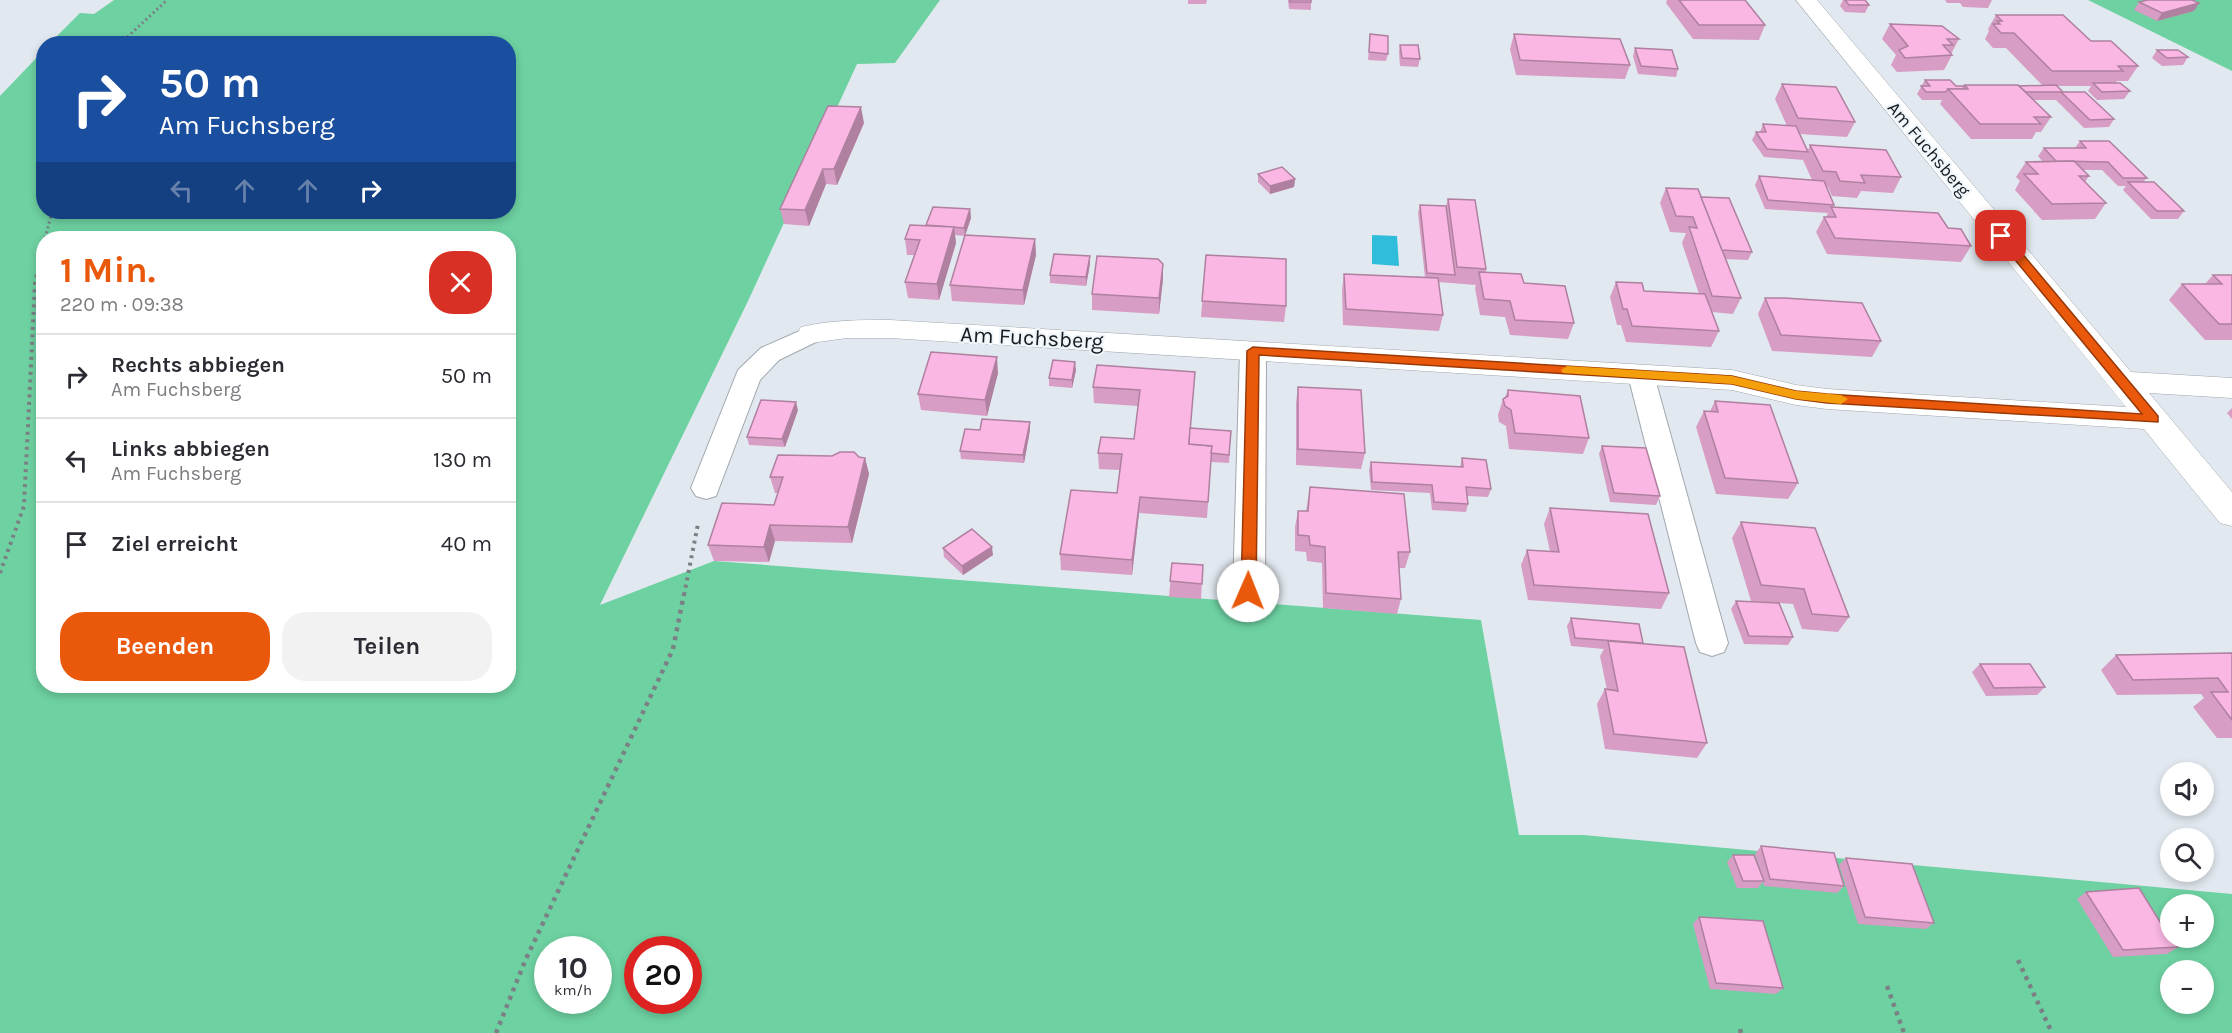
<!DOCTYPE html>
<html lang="de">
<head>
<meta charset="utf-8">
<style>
  :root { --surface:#fff; --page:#f2f2f3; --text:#2b2b33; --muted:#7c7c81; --line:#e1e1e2; --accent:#ea580c }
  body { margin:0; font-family:Karla,sans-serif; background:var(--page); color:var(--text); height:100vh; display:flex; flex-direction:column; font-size:22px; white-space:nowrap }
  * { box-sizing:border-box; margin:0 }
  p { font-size:20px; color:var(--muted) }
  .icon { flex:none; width:33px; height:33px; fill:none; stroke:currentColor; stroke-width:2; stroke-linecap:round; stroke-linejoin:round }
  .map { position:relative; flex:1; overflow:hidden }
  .sheet { position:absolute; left:36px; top:231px; width:480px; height:462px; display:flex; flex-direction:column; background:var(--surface); border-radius:24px; box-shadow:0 3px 9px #0003 }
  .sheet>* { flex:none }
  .hud { position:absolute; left:36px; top:36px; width:480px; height:183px; border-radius:24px; box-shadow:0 3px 9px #0003; background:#1a4fa0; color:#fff; overflow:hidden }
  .buttons { position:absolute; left:2160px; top:762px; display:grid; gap:12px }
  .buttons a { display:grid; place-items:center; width:54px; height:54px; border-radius:50%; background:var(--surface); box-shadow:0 3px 9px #0003; font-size:30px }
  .speed { position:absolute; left:534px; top:936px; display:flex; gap:12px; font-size:30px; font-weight:700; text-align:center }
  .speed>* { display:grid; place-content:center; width:78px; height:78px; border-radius:50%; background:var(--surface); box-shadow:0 3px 9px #0003; line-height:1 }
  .speed small { font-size:15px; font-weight:400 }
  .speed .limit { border:9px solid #d22; background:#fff; color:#111 }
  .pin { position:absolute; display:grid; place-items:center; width:51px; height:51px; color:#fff; margin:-26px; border-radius:12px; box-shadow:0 3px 9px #0006 }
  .me { position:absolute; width:66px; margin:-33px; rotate:1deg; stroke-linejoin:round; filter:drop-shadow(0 0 4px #0008) }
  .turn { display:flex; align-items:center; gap:21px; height:126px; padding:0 24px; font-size:27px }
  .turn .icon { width:78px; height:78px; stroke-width:2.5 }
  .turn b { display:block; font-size:42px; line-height:51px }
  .lanes { display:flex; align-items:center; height:57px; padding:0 24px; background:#0003; justify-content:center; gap:30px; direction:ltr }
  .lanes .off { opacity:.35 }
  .round { display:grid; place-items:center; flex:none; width:63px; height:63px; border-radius:24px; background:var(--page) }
  .headline { display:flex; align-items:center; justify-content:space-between; height:102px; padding:0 24px }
  h1 { font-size:36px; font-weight:700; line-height:45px; color:var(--accent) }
  .cta { display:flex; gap:12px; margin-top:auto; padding:12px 24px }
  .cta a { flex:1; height:69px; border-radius:24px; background:var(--accent); color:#fff; font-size:24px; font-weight:700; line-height:69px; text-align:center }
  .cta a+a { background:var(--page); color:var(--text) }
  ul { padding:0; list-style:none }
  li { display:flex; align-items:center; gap:18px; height:84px; padding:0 24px; border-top:2px solid var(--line) }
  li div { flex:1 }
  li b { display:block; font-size:22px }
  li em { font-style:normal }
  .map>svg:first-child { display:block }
  .green { fill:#6dd1a1; fill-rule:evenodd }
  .water { fill:#2fbddb }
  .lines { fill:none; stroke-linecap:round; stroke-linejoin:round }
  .lane-casing { stroke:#a0a7ad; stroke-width:2 }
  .street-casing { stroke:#a0a7ad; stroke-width:1 }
  .path-far2 { stroke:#7b8084; stroke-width:3; stroke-dasharray:2 3; stroke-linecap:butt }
  .path-far1 { stroke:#7b8084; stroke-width:4; stroke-dasharray:3 4.5; stroke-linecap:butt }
  .path { stroke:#7b8084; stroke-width:4.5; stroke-dasharray:4 5; stroke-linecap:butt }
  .lane { fill:#fff; fill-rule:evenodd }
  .street { fill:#fff; fill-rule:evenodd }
  .wall { fill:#d79dc4 }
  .shaded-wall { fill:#af80a0 }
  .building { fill:#fab7e4; stroke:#af80a0; stroke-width:1.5 }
  .route { fill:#ea580c; stroke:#983908; stroke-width:1.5 }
  .slow { fill:#f59e0b }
  .labels { text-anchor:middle; stroke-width:4.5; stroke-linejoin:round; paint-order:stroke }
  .far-street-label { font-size:18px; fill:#191b1e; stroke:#eef6fc }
  .street-label { font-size:22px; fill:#191b1e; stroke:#eef6fc }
</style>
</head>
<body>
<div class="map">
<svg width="2232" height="1033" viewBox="0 0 2232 1033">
  <rect width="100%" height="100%" fill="#e1e8ef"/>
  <g class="green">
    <path d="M114 0H940L895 63 857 64 748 301 600 605 714 561 1481 620 1519 835H1583L2232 894V1033H0V96L43 51 44 212H508V44L50 43 80 13 94 14ZM44 238H508V686H44ZM2170 904H2204V938H2170ZM548 950H598V1000H548ZM638 950H688V1000H638ZM2170 970H2204V1004H2170Z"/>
    <path d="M2088 0H2232V71Z"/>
  </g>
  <path class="water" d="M1372 235 1397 236 1399 266 1372 264Z"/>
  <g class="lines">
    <g class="lane-casing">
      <g id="lane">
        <path d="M811 326 820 328 824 334 820 340 779 360 760 380 716 496 706 499 696 496 691 488 738 370 761 348Z"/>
        <path d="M1253 342 1262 345 1266 351 1265 591 1260 600 1249 603 1238 600 1233 591 1240 351 1244 345Z"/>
        <path d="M1641 366 1651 369 1654 375 1728 643 1724 652 1712 656 1700 652 1696 643 1628 375 1631 369Z"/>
      </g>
    </g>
    <g class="street-casing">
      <path id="street" d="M1796 0H1817L2131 372 2232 378V398L2149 393 2232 492V526L2220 523 2144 429 1827 409 1796 405 1732 390 890 338H847L811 343 801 341 797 334 801 327C830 320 860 320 890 320L1732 370 1796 385 1827 389 2126 407Z"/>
    </g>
    <g class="path-far2">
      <path d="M120 44 167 0"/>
      <path d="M45 238 52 212"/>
      <path d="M41 259 44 247"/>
    </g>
    <g class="path-far1">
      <path d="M0 573 24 506 35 283 41 258"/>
      <path d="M684 595 698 524"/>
    </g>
    <g class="path">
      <path d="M2018 960 2052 1033"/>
      <path d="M1887 986 1904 1033"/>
      <path d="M1740 1029 1741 1033"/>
      <path d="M496 1033 525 961 673 649 684 594"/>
    </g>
    <use href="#lane" class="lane"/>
    <use href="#street" class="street"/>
  </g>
  <g class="wall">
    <path d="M1188 0H1207L1206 4H1188Z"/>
    <path d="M1288 0H1311V10L1289 9Z"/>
    <path d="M1667 0H1745L1765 25 1759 40 1693 39 1666 3Z"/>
    <path d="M1843 0H1865L1869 5 1865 13 1845 12 1840 6Z"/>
    <path d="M1945 0H1992L1988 8 1963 7 1960 3H1947Z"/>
    <path d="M2139 2 2199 3 2194 11 2157 21 2134 10Z"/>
    <path d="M1996 15 2091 41 2138 66 2128 81H2117L2116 83 2130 91 2124 99 2097 100 2088 91 2091 86H2057L2063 92 2114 119 2109 127 2084 128 2056 100H2034L2051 117 2041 132H2036L2032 139H1971L1940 104 1942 100H1922L1917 94 1925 80 1956 86H1965V85H2042L2006 48H1993L1985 39 1989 31 1988 29Z"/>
    <path d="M1890 24 1959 39 1951 54 1952 55 1944 70 1897 72 1891 65 1896 55 1882 39Z"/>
    <path d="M1370 34 1388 54 1386 61 1368 60Z"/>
    <path d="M1514 34 1630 65 1625 79 1516 75 1510 49Z"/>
    <path d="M1400 45 1420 59 1418 67 1400 66 1399 52Z"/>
    <path d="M1635 48 1678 69 1676 77 1638 74 1633 56Z"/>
    <path d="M2157 50 2188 57 2183 65 2162 66 2152 58Z"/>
    <path d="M1782 84 1855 122 1847 137 1800 134 1808 150 1810 145 1901 177 1893 193 1861 191 1857 198 1832 196 1828 187H1826L1834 205 1833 207 1948 228 1971 246 1961 262 1827 254 1816 232 1824 217H1826L1828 213 1765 209 1755 185 1759 176 1812 180 1803 160H1804L1764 157 1752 140 1756 132H1760L1763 124 1787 126 1775 99Z"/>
    <path d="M864 123 837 185 826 184 809 226 784 224 780 209Z"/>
    <path d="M2080 141 2147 178 2143 182 2184 211 2178 219H2151L2123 190 2126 186H2118L2102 170H2083L2089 176 2085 182 2106 203 2095 219 2042 220 2015 190 2020 181 2016 177 2026 162H2043L2038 156 2044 148H2075Z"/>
    <path d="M1258 174 1295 179 1294 187 1270 194 1258 182Z"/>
    <path d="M1666 188 1701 197 1752 252 1748 260 1725 259 1741 298 1733 314 1712 312 1719 331 1711 347 1626 342 1621 325H1617L1610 297 1616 282 1644 291 1699 294 1682 243 1686 233 1670 232 1660 203Z"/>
    <path d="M1448 199 1486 269V272L1524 283 1574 323 1568 339 1510 335 1505 317 1480 315 1475 288 1476 285 1438 282 1443 315 1439 331 1343 325 1342 290 1344 274 1425 277 1418 213 1420 205 1446 206Z"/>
    <path d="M970 209 971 218 965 235 1035 239 1036 255 1024 305 952 301 950 285 965 236 955 235 956 243 939 300 908 298 905 282 914 255H907L905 239 926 226Z"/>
    <path d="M1206 255 1286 306 1284 322 1201 317Z"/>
    <path d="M1090 264 1086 286 1050 283V275Z"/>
    <path d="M1163 264V279L1159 314 1092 310V294Z"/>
    <path d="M2213 275H2232V340H2205L2169 300 2182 284H2205Z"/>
    <path d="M1765 298 1881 341 1872 357 1772 351 1758 314Z"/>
    <path d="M1076 370 1072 388 1049 386V378Z"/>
    <path d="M998 373 987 416 921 410 918 394Z"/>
    <path d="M1093 387 1194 388 1190 428 1231 431 1229 463 1211 462 1207 518 1139 513 1132 575 1061 570 1060 554 1117 493 1120 470 1099 469 1098 453 1134 439 1138 406 1094 403Z"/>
    <path d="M1298 387 1365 453 1361 469 1296 465V403Z"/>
    <path d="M1508 390 1589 438 1583 454 1509 449 1506 426 1499 422 1498 415 1503 399 1505 397Z"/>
    <path d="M1715 401 1798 483 1788 499 1716 494 1696 427 1704 411H1710Z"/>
    <path d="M2232 408V419L2227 413Z"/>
    <path d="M798 410 785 447 749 445 747 437Z"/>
    <path d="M980 430H1030L1024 463 961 459 960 451Z"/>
    <path d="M1602 446 1660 496 1656 505 1610 502 1599 454Z"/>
    <path d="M859 457 865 458 869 474 852 543 775 541 769 562 714 561 708 545 774 505 778 493H775L770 477Z"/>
    <path d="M1462 458 1491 489 1488 497 1467 496 1468 504 1466 512 1432 510 1430 493 1371 490 1369 470 1371 462 1460 467Z"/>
    <path d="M1310 487 1410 552 1405 568H1399L1401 599 1397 614 1323 608 1322 563 1307 561 1306 552 1295 551V527L1298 511H1306Z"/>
    <path d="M1550 508 1669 593 1661 609 1528 600 1521 565 1527 550 1550 551 1544 524Z"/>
    <path d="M1741 522 1849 617 1838 632 1802 629 1793 604 1779 603 1793 637 1788 645 1744 644 1731 609 1736 601 1774 603 1751 601 1732 538Z"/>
    <path d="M943 548 993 555 963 575 944 557Z"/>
    <path d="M1172 563 1203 565 1201 599 1169 597Z"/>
    <path d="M1571 618 1643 643 1707 743 1697 758 1605 749 1597 704 1605 689 1607 690 1600 656 1604 649 1571 646 1567 626Z"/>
    <path d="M2232 653V738H2217L2193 707 2204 698 2201 694 2117 695 2101 670 2116 655Z"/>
    <path d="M1980 664 2045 687 2037 695 1986 696 1972 672Z"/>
    <path d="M1761 846 1844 886 1837 893 1764 886 1763 882 1758 888H1737L1727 862 1733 855 1761 873 1755 854Z"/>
    <path d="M1846 858 1934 923 1926 929 1858 924 1839 865Z"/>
    <path d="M2086 892 2178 947 2167 954 2113 957 2077 899Z"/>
    <path d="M1699 917 1783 988 1776 994 1710 989 1693 924Z"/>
  </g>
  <g class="shaded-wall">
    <path d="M2199 3 2194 11 2157 21 2162 13Z"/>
    <path d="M861 107 864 123 837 185 834 169Z"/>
    <path d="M823 169 826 184 809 226 805 210Z"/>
    <path d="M1295 179 1294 187 1270 194V186Z"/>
    <path d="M970 209 971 218 965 236 964 228Z"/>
    <path d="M954 227 956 243 939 300 937 284Z"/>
    <path d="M1035 239 1036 255 1024 305 1023 290Z"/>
    <path d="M1090 256V264L1086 286V277Z"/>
    <path d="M1163 264V279L1159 314V298Z"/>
    <path d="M997 357 998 373 987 416 985 400Z"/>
    <path d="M1075 362 1076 370 1072 388V380Z"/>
    <path d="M796 402 798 410 785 447 782 439Z"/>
    <path d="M1030 422V430L1024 463 1023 455Z"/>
    <path d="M865 458 869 474 852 543 848 527Z"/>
    <path d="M1140 497 1139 513 1132 575V560Z"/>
    <path d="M770 525 775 541 769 562 764 547Z"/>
    <path d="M992 547 993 555 963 575 962 566Z"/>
  </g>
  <g class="building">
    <rect x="1290" y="0" width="21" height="2"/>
    <path d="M1679 0H1745L1765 25H1699Z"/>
    <path d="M1845 0H1865L1869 5H1849Z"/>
    <path d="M2148 0H2192L2199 3 2162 13 2139 2Z"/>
    <path d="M1996 15H2063L2091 41H2111L2138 66H2118L2123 71H2052L2014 33H2001L1993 24H2000L1997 21H2002Z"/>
    <path d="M1890 24 1942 26 1959 39H1947L1953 45H1943L1952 55 1905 58 1899 50 1908 46Z"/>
    <path d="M1370 34 1388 36V54L1369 52Z"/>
    <path d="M1514 34 1620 39 1630 65 1520 60Z"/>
    <path d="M1400 45H1418L1420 59 1402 58Z"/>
    <path d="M1635 48 1672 50 1678 69 1641 66Z"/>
    <path d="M2157 50H2178L2188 57 2167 58Z"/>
    <path d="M1925 80H1950L1956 86H1965L1963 89H1948L1946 92H1926L1921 86H1930Z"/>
    <path d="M2093 83H2120L2130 91 2102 92Z"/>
    <path d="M1782 84 1836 87 1855 122 1798 118Z"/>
    <path d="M1965 85H2018L2051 117H2034L2041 124H1980L1948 89H1968Z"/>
    <path d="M2056 85 2063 92H2085L2114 119 2090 120 2061 92H2026L2019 86Z"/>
    <path d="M828 106 861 107 834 169H823L805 210 780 209Z"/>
    <path d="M1763 124 1796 126 1808 152 1767 149 1756 132H1766Z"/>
    <path d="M2080 141H2109L2147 178H2123L2108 162 2056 161 2044 148H2086Z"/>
    <path d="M1810 145 1886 150 1901 177 1861 175 1865 183 1840 181 1836 172 1823 171Z"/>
    <path d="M2074 161 2089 176H2079L2106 203 2052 204 2024 174H2038L2026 162Z"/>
    <path d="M1282 167 1295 179 1270 186 1258 174Z"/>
    <path d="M1759 176 1824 181 1834 205 1768 200Z"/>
    <path d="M2128 182H2154L2184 211H2157Z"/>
    <path d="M1666 188 1698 189 1741 298 1712 296 1689 227 1697 228 1693 217 1676 216Z"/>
    <path d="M1701 197 1729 198 1752 252 1722 250Z"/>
    <path d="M1448 199 1475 200 1486 269 1457 267Z"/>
    <path d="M1420 205 1446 206 1455 275 1427 273Z"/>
    <path d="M933 207 970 209 964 228 926 225Z"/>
    <path d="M1831 207 1938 213 1948 228 1961 229 1971 246 1835 238 1824 217H1836Z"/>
    <path d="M910 225 954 227 937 284 905 282 920 240 905 239Z"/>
    <path d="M965 235 1035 239 1023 290 950 285Z"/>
    <path d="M1054 254 1090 256 1086 277 1050 275Z"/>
    <path d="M1206 255 1286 259V306L1202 301Z"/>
    <path d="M1097 256 1158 259 1163 264 1159 298 1092 294Z"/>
    <path d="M1479 272 1521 274 1524 283 1565 286 1574 323 1515 320 1510 301 1484 299Z"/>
    <path d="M1344 274 1438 278 1443 315 1346 309Z"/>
    <path d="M2213 275H2232V324H2219L2182 284H2222Z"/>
    <path d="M1616 282 1642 283 1644 291 1705 294 1719 331 1632 326 1627 309H1623Z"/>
    <path d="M1765 298H1784L1862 303 1881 341 1781 335Z"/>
    <path d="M931 352 997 357 985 400 918 394Z"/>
    <path d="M1053 360 1075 362 1072 380 1049 378Z"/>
    <path d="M1097 365 1195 372 1189 444 1212 446 1208 502 1140 497 1132 560 1060 554 1071 490 1117 493 1122 454 1098 453 1101 437 1134 439 1140 390 1093 387Z"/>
    <path d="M1298 387 1361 390 1365 453 1298 449Z"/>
    <path d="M1508 390 1580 396 1589 438 1515 433 1511 410 1505 406 1503 399 1508 396Z"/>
    <path d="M761 400 796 402 782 439 747 437Z"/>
    <path d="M1715 401 1770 405 1798 483 1725 478 1704 411 1718 412Z"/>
    <path d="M982 419 1030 422 1023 455 960 451 965 429 980 430Z"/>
    <path d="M1190 428 1231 431 1229 455 1211 453 1212 446 1189 444Z"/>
    <path d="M1602 446 1646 448 1660 496 1614 493Z"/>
    <path d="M840 452H854L859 457 865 458 848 527 770 525 764 547 708 545 722 503 774 505 783 477H770L778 455 832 456Z"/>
    <path d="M1462 458 1486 460 1491 489 1466 487 1468 504 1434 502 1432 485 1372 482 1371 462 1463 467Z"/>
    <path d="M1310 487 1404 494 1410 552H1398L1401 599 1326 593 1325 547 1310 545 1309 536 1298 535V511H1308Z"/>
    <path d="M1550 508 1648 514 1669 593 1534 585 1527 550 1559 552Z"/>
    <path d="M1741 522 1815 528 1849 617 1812 614 1804 589 1761 585Z"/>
    <path d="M972 529 992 547 962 566 943 548Z"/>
    <path d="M1172 563 1203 565 1202 584 1170 581Z"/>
    <path d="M1736 601 1779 603 1793 637 1749 636Z"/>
    <path d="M1571 618 1639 624 1643 643 1575 638Z"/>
    <path d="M1608 641 1684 647 1707 743 1614 734 1605 689 1618 691Z"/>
    <path d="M2232 653V720L2211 692H2228L2218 678 2133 680 2116 655Z"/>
    <path d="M1980 664H2030L2045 687 1994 688Z"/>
    <path d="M1761 846 1834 853 1844 886 1770 879Z"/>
    <path d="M1733 855H1754L1764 881H1743Z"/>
    <path d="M1846 858 1912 864 1934 923 1865 917Z"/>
    <path d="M2139 888 2170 938 2178 947 2123 950 2086 892Z"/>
    <path d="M1699 917 1763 921 1783 988 1716 983Z"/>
  </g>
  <path class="route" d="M1997 233H2005L2158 416V422L1827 403 1796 399 1732 384 1259 355 1256 591 1248 597 1241 591 1247 351 1253 347 1732 376 1796 391 1827 394 2142 414 1997 238Z"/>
  <path class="slow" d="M1567 366 1732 376 1796 391 1841 395 1848 399 1841 404 1796 399 1732 384 1563 373 1561 370Z"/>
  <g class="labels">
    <g class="far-street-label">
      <text transform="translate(1929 149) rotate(50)" y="6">Am Fuchsberg</text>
    </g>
    <g class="street-label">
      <text transform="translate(1032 337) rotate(3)" y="8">Am Fuchsberg</text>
    </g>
  </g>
</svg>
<div class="buttons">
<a><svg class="icon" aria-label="sound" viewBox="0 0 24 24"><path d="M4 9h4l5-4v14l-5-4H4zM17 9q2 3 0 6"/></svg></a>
<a><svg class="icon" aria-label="search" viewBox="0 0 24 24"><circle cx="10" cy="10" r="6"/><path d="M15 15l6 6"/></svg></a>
<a>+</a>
<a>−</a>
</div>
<div class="speed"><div>10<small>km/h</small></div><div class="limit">20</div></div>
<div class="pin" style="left:2001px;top:236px;background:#d93025"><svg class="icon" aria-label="arrive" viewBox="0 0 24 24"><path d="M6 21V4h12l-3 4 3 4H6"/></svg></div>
<svg class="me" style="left:1248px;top:591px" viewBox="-20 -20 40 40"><circle r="19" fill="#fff"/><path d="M0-13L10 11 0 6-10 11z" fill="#ea580c"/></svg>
<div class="hud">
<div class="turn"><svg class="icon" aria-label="right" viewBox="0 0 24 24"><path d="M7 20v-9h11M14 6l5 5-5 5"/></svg><div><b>50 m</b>Am Fuchsberg</div></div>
<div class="lanes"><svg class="icon off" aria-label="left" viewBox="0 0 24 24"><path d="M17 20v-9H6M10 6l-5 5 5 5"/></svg><svg class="icon off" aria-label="ahead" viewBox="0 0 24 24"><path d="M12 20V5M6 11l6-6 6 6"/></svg><svg class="icon off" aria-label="ahead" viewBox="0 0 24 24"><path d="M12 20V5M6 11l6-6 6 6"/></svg><svg class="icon" aria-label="right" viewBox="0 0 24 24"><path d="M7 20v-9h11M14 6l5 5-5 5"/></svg></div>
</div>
<section class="sheet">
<div class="headline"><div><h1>1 Min.</h1><p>220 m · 09:38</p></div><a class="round" style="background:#d93025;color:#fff"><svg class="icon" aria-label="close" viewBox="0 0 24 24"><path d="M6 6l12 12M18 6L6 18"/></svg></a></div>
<ul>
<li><svg class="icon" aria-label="right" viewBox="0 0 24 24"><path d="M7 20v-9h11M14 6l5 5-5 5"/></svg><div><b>Rechts abbiegen</b><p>Am Fuchsberg</p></div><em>50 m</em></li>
<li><svg class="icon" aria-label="left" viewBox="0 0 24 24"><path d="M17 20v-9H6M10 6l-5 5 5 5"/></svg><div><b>Links abbiegen</b><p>Am Fuchsberg</p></div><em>130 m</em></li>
<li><svg class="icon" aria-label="arrive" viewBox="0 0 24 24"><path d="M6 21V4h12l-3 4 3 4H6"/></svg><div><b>Ziel erreicht</b></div><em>40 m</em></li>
</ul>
<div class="cta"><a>Beenden</a><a>Teilen</a></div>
</section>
</div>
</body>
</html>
